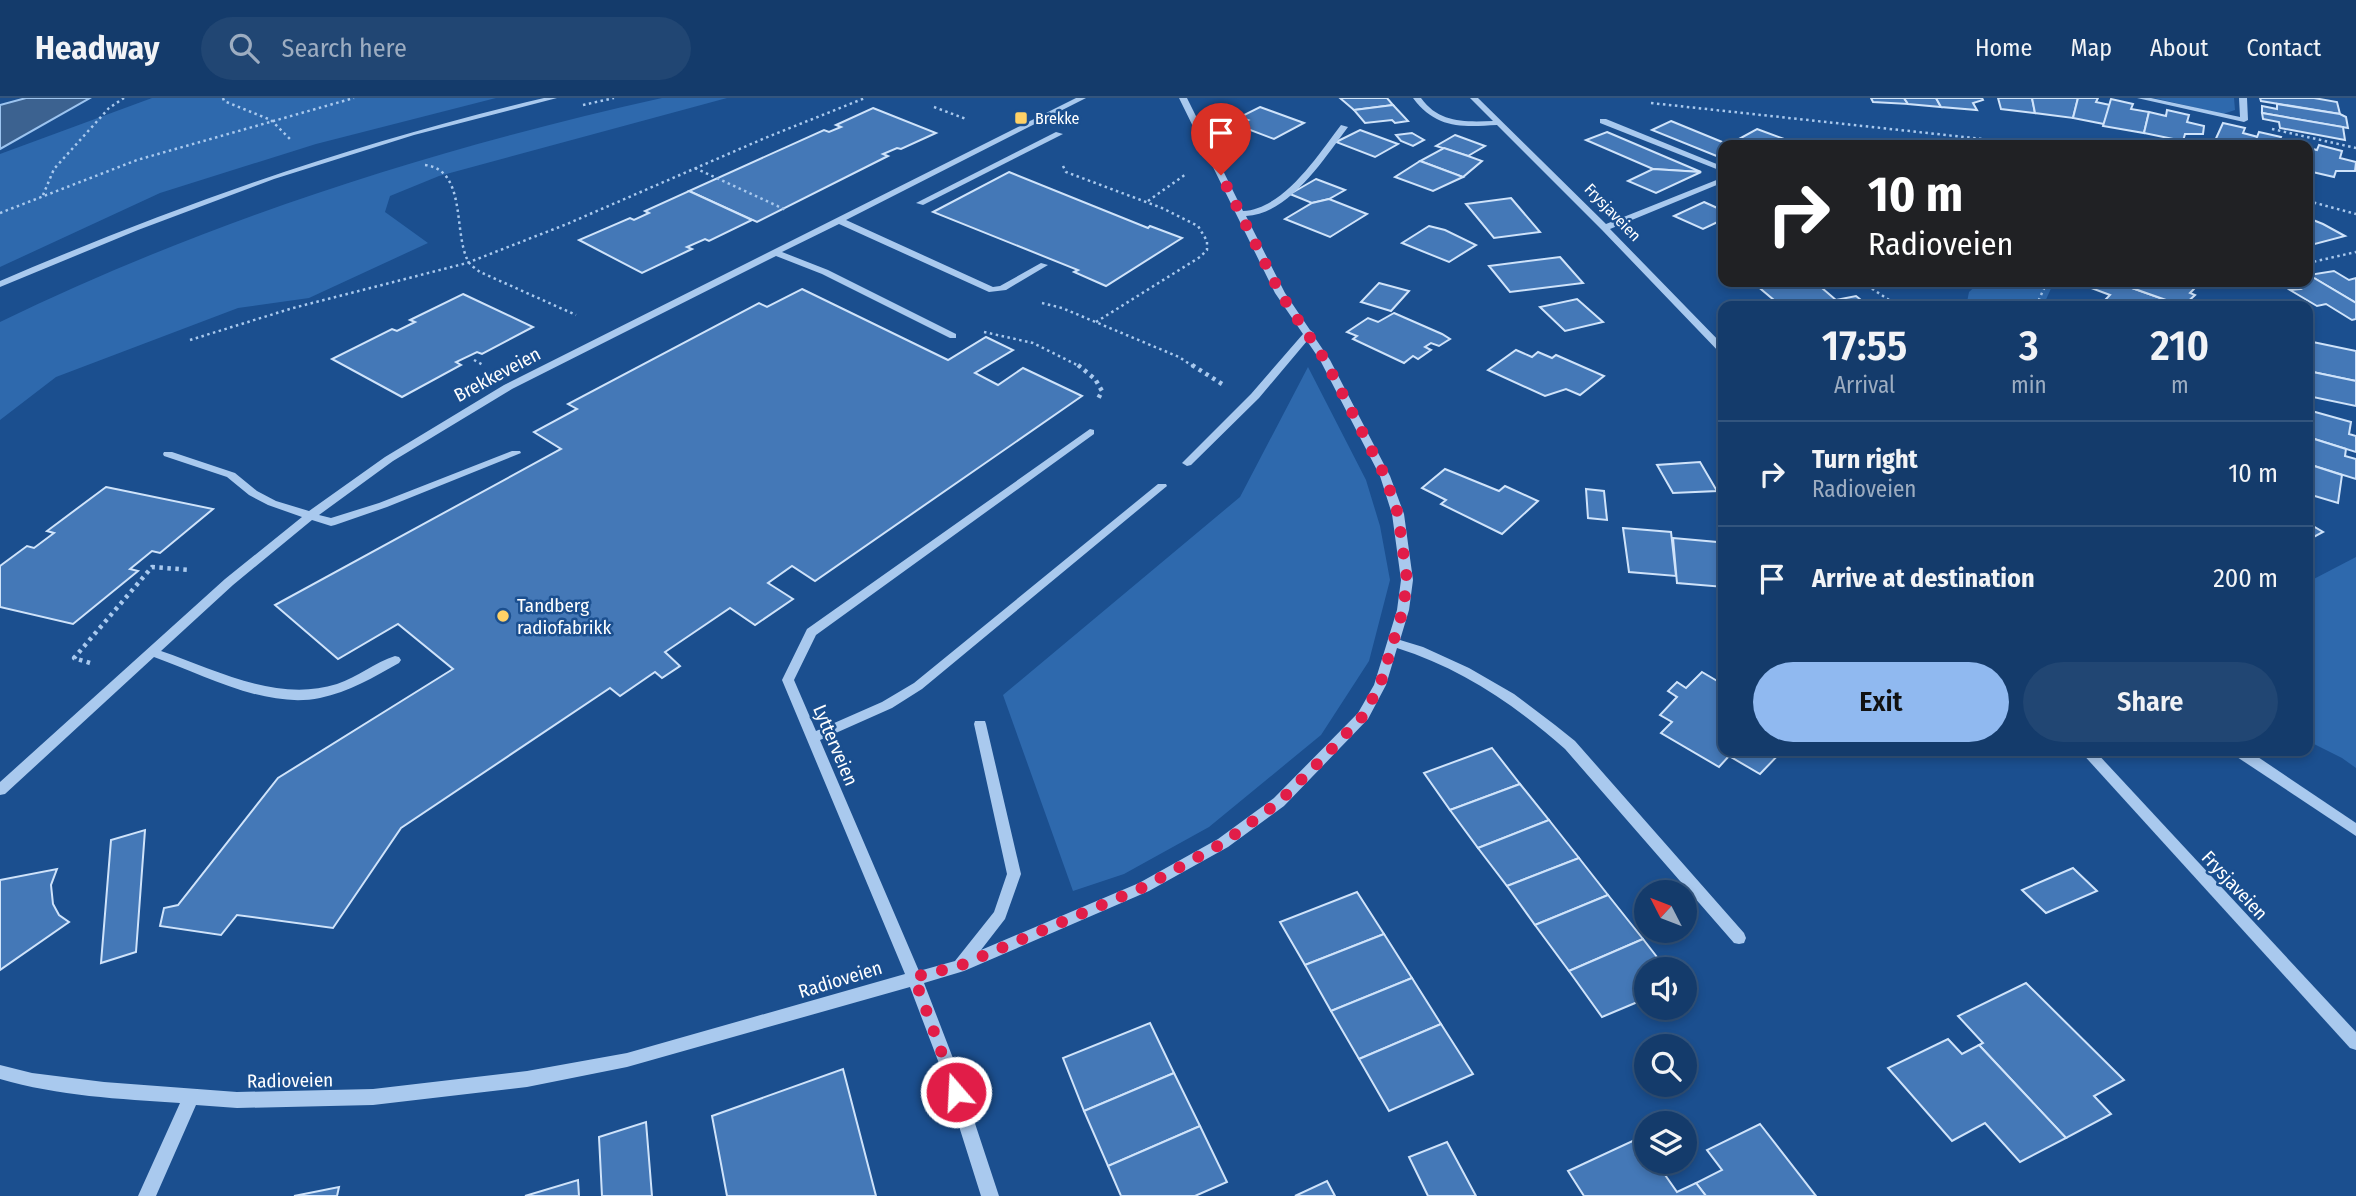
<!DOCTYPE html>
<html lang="en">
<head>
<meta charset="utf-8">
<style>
  :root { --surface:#143b6b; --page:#214673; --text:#f1f3f6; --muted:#9dadc1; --line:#33557e; --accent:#90b9f0 }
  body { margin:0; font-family:"Fira Sans Condensed",sans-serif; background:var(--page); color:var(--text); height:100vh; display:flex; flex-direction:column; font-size:26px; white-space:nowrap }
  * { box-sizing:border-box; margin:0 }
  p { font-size:23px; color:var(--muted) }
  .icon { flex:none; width:38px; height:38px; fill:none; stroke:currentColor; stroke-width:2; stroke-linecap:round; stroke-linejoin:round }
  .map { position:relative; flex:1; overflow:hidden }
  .details { position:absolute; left:1718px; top:203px; width:595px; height:455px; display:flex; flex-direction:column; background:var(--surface); border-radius:14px; box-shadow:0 4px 10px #0003,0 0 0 2px var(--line) }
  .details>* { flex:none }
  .guide { position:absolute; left:1718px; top:42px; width:595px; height:147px; border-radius:14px; box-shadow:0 4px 10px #0003,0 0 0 2px var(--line); background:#202124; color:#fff; overflow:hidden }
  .needle { width:46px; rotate:312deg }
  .controls { position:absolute; left:1634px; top:782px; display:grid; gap:14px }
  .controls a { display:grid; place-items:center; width:63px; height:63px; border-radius:50%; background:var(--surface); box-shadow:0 4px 10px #0003,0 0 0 2px var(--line); font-size:35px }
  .pin { position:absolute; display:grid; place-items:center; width:60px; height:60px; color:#fff; margin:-72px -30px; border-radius:50% 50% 50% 0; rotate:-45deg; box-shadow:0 0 7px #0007 }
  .pin .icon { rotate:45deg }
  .me { position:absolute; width:77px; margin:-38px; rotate:341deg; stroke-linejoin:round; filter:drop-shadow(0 0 5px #0008) }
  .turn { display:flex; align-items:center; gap:24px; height:147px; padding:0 35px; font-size:32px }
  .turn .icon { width:91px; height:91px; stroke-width:2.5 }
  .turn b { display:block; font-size:49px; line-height:60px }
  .eta { display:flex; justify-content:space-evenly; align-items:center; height:119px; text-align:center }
  .eta b { font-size:42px; font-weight:600; line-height:49px }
  .button { display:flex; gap:14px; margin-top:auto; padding:14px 35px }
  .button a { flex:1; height:80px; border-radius:42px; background:var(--accent); color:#111; font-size:28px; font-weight:600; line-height:80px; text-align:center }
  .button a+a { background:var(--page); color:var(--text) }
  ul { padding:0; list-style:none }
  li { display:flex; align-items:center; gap:21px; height:105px; padding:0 35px; border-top:2px solid var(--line) }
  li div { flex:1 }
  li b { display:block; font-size:26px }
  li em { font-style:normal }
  header { display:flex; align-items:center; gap:42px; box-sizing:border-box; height:98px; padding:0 35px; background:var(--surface); border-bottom:2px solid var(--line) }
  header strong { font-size:33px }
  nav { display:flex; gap:38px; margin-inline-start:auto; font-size:24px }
  .search { width:490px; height:63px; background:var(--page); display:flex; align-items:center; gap:18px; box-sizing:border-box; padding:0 24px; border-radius:38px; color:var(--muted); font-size:26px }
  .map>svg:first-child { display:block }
  .green { fill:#2e69ad }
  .water { fill:#3c6290; stroke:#9cc4f0; stroke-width:2 }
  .building { fill:#4478b7; stroke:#cfe3fa; stroke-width:2 }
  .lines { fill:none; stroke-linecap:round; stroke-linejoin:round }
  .path-far1 { stroke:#a9c9ee; stroke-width:2.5; stroke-dasharray:2.5 3.5; stroke-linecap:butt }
  .path { stroke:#a9c9ee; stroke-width:4.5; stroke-dasharray:3.5 4.5; stroke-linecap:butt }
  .minor { fill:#a9c9ee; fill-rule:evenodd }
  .route { stroke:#e11d48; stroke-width:12; stroke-dasharray:0 21.6 }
  .poi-dot { fill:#ffd166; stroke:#1b4f8f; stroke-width:2.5 }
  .labels { text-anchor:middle; stroke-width:5; stroke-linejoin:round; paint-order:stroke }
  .far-poi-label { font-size:16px; fill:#fff; stroke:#1b4f8f; text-anchor:start }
  .far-street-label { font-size:16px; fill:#fff; stroke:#1b4f8f }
  .street-label { font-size:19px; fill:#fff; stroke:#1b4f8f }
  .poi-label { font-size:19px; fill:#fff; stroke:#1b4f8f; text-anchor:start }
</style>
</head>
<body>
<header>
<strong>Headway</strong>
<div class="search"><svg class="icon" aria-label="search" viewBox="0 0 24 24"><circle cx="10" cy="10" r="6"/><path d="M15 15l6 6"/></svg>Search here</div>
<nav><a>Home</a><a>Map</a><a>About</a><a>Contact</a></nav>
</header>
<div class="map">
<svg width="2356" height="1098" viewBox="0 0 2356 1098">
  <rect width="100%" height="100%" fill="#1b4f8f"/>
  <g class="green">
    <path d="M152 0H496L316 46 160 95 0 169V56Z"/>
    <path d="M662 0H727L439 78 390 98 385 114 428 145 309 200 238 210 56 279 0 322V224C210 122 434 51 662 0Z"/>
    <path d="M2154 0H2234L2235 12 2223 16Z"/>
    <path d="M1980 184H2054L2043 208H1972L1967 204 1969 194Z"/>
    <path d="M1308 269 1366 382 1380 428 1390 482 1369 563 1321 637 1209 729 1124 776 1073 793 1003 597 1240 399Z"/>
    <path d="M2356 459V670L2342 660 2308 643V484Z"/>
  </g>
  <path class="water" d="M26 0H90L0 51V7Z"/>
  <g class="building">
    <path d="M1340 0H1387L1393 7 1354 12Z"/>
    <path d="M1871 0H1904L1908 6 1873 4Z"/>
    <path d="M1904 0H1936L1941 9 1908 6Z"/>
    <path d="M1936 0H1982L1983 2 1973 5 1977 12 1941 9Z"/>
    <path d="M1998 0H2032L2035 15 2001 11Z"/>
    <path d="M2032 0H2078L2073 20 2035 15Z"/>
    <path d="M2078 0H2098L2096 4 2110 7 2104 26 2073 20Z"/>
    <path d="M2260 0H2314L2337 4 2340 16 2261 3Z"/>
    <path d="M2111 1 2133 6 2131 11 2149 14 2144 35 2103 28Z"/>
    <path d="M2277 6 2340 16 2346 19 2348 30 2262 15V8L2277 11Z"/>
    <path d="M1393 7 1408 23 1395 25 1392 22 1365 25 1354 12Z"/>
    <path d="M1260 9 1304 25 1274 41 1237 27 1248 22 1240 19Z"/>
    <path d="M873 10 936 35 901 51 897 50 883 56 888 58 757 124 689 93 824 32 829 34 841 29 836 27Z"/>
    <path d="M2167 12 2189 17 2187 24 2204 28 2203 36H2185L2183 43 2144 35 2149 14 2166 18Z"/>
    <path d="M2262 15 2343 29 2345 42 2280 30 2279 24 2263 21Z"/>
    <path d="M1671 23 1727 46 1724 47V61L1652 32Z"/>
    <path d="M2223 25 2245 30 2243 35 2258 39 2254 47H2213Z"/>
    <path d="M1757 31 1784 41 1772 47H1728Z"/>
    <path d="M1360 32 1398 46 1375 59 1336 44Z"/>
    <path d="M1607 34 1701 74 1653 71 1586 42Z"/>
    <path d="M2259 34 2281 39 2279 44 2294 47H2254Z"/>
    <path d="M1412 35 1424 42 1413 48 1401 43 1396 37Z"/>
    <path d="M1455 37 1485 48 1468 58 1436 48Z"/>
    <path d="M2319 47 2342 53 2340 60 2356 64 2355 73H2336L2334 79 2308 73V50L2317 52Z"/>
    <path d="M1444 50 1468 58 1482 63 1463 79 1420 63Z"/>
    <path d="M1420 63 1463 79 1433 93 1395 79Z"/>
    <path d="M1653 71 1701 74 1656 95 1628 83Z"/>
    <path d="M1009 74 1148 130 1150 128 1182 140 1106 188 1074 174 1078 172 933 114Z"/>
    <path d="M1316 81 1345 92 1329 101 1312 105 1290 96Z"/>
    <path d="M689 93 752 122 709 143 705 141 687 149 692 151 642 175 579 142 630 120 634 122 649 115 645 113Z"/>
    <path d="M1511 100 1540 134 1494 140 1466 106Z"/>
    <path d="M1329 101 1367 116 1330 139 1285 121 1312 105Z"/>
    <path d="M1704 104 1724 113V121L1703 131 1674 118Z"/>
    <path d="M2308 120 2323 126 2345 138 2311 147 2308 145Z"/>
    <path d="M1429 128 1445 132 1476 147 1449 164 1402 145Z"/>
    <path d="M1560 159 1583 185 1510 194 1489 168Z"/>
    <path d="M2334 173 2349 182 2356 180V205L2309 177Z"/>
    <path d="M2309 177 2356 205V221L2352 222 2326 206 2317 208 2290 192 2300 191 2289 184H2308Z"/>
    <path d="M1784 184H1836L1828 185 1831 188 1822 190 1836 202 1798 208H1781L1756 187Z"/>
    <path d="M2098 184H2115L2183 208H2123L2105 202 2110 197 2091 190Z"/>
    <path d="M2115 184H2179L2195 190 2190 195 2195 197 2183 208Z"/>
    <path d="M1379 185 1409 193 1391 213 1361 204Z"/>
    <path d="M802 191 948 262 986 239 1013 252 975 275 998 287 1023 270 1082 298 815 483 792 468 768 485 793 501 755 527 730 510 665 554 680 568 662 580 655 574 620 598 610 590 401 730 333 830 237 817 221 837 160 828 164 810 178 807 278 680 453 571 398 526 338 561 275 507 561 351 534 334 577 311 568 306 759 205 767 209Z"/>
    <path d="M463 196 533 229 482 256 477 254 456 264 461 267 402 299 332 261 392 231 397 233 415 224 410 222Z"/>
    <path d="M1856 198 1866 206 1798 208 1836 202Z"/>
    <path d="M1577 201 1603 224 1565 233 1540 209Z"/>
    <path d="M1394 215 1442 236 1450 241 1439 248 1431 245 1425 249 1431 252 1418 261 1413 258 1404 265 1353 241 1357 238 1347 234 1368 220 1378 224Z"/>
    <path d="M2308 243 2356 253V283L2308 273Z"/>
    <path d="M1516 252 1532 259 1538 254 1552 260 1556 257 1604 278 1580 297 1566 291 1545 298 1488 272Z"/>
    <path d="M2308 273 2356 283V308L2308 298Z"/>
    <path d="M2308 312 2351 324 2349 336 2356 338V354L2308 339Z"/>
    <path d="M2308 339 2346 351 2345 358 2356 361V381L2308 366Z"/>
    <path d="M1700 364 1717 393 1673 395 1657 367Z"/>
    <path d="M2308 366 2342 377 2338 405 2308 396Z"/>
    <path d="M1445 371 1499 393 1505 388 1538 403 1502 436 1441 406 1446 402 1422 390Z"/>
    <path d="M106 389 213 411 160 455 152 453 130 471 138 473 73 526 0 509V468L27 448 34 450 54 435 47 433Z"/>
    <path d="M1586 391 1604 393 1607 422 1588 420Z"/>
    <path d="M2308 425 2323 434 2308 442Z"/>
    <path d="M1623 430 1671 434 1676 478 1629 474Z"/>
    <path d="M1673 440 1717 444 1724 472V489L1677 485Z"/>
    <path d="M1702 574 1724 587V653H1782L1760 676 1729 658 1719 669 1661 635 1672 624 1660 617 1677 599 1668 593 1677 584 1686 590Z"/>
    <path d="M1492 650 1520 686 1450 712 1424 675Z"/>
    <path d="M1520 686 1549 722 1478 750 1450 712Z"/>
    <path d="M1549 722 1579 760 1507 788 1478 750Z"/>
    <path d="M145 732 136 854 101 865 111 742Z"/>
    <path d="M1579 760 1608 797 1535 827 1507 788Z"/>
    <path d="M2073 770 2097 793 2046 815 2022 792Z"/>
    <path d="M57 771 51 787 53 806 59 817 69 824 0 872V782Z"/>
    <path d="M1357 794 1384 836 1305 867 1280 824Z"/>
    <path d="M1608 797 1643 841 1569 873 1535 827Z"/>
    <path d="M1384 836 1412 880 1331 913 1305 867Z"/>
    <path d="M1643 841 1667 872H1647V900L1602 919 1569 873Z"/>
    <path d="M1412 880 1441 926 1359 961 1331 913Z"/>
    <path d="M2026 885 2124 982 2094 998 2111 1016 2066 1040 1979 947 1983 945 1958 918Z"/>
    <path d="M1150 925 1174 975 1084 1013 1063 960Z"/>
    <path d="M1441 926 1473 976 1389 1013 1359 961Z"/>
    <path d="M1948 941 1962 956 1979 947 2066 1040 2020 1064 1985 1025 1952 1043 1888 970Z"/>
    <path d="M843 971 876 1098H727L712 1018Z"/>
    <path d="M1174 975 1200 1028 1108 1068 1084 1013Z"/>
    <path d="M646 1024 652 1098H602L599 1039Z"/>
    <path d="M1760 1026 1816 1098H1706L1696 1085 1722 1072 1707 1052Z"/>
    <path d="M1200 1028 1227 1084 1195 1098H1121L1108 1068Z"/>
    <path d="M1639 1040 1647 1052V1064H1656L1677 1094 1696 1085 1706 1098H1584L1568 1073Z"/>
    <path d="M1447 1044 1476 1098H1428L1409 1059Z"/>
    <path d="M578 1082 579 1098H525Z"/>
    <path d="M1327 1083 1335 1098H1295Z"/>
    <path d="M339 1089 337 1098H294Z"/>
  </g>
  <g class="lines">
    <g class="path-far1">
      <path d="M223 0 224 3 271 22 291 42"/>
      <path d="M1651 5 2038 47"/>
      <path d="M583 7 614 0"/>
      <path d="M934 9 966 21"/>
      <path d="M2272 31 2356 50"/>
      <path d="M425 67C467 72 453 134 468 163 470 167 476 171 480 174L576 217"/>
      <path d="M1063 68 1066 74 1162 110 1198 128 1207 143V152L1200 159 1096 224"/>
      <path d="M695 70 786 112"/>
      <path d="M43 97 54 71 109 10 124 0"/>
      <path d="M1148 103 1186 76"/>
      <path d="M2308 103 2356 116"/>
      <path d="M0 115 137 62 354 0"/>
      <path d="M2308 165 2356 154"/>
      <path d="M1862 184 1898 208"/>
      <path d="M1042 205 1062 210 1179 259 1194 269"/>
      <path d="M2036 208 2047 184"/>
      <path d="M984 234 1033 245 1081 269"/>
      <path d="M190 242 293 210 467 165 567 126 765 40 865 0"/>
      <path d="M474 262 483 267"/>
    </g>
    <g class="path">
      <path d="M1078 267 1095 281 1102 293 1097 303"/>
      <path d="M1192 267 1222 286"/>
      <path d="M90 565 74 560 152 469 191 472"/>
    </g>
    <g class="minor">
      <path d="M544 0H557L414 37 274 81 138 132 0 189V183C177 107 356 44 544 0Z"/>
      <path d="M1076 0H1086L846 122 993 189 1000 188 1041 165 1048 167 1006 192 989 194 839 126 782 154 828 172 956 236V240H950L822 176 776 158 512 291 393 363 319 417 331 420 379 405 512 353H520L521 355 387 409 335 427 331 428 312 422 233 487 161 553C217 572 277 605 337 586 358 579 375 564 395 558L399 559 401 562 399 565C374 579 349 594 320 600 266 611 204 577 154 559L5 696 0 697V684L225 481 302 419 268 407 249 397 227 379 164 358 163 356 164 354H172L235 375 257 393 276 403 309 413 385 359 504 287Z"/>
      <path d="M1179 0H1187L1243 113C1284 111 1318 57 1341 27L1348 29C1324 61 1289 116 1246 118L1285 195 1310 232 1314 235 1313 237 1330 262 1390 378 1404 416 1413 482 1409 512 1400 542 1423 549 1469 570 1514 596 1555 627 1575 643 1744 835 1746 840 1744 845 1739 846 1734 845 1565 651C1515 607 1461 570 1397 550L1386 587 1368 621 1284 708 1228 749 1149 793 964 873 924 885 956 968 999 1098H981L940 968 910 889 627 969 527 989 373 1007 237 1010 196 1007 156 1098H138L180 1005C120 1001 58 998 0 981V967L32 975 104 984 237 994 373 991 527 973 627 955 905 876 782 582 807 531 1090 331 1094 332V336L816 537 794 582 816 633 882 604 914 585 1158 386H1166L1167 388 922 591 892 610 820 642 919 873 955 863 994 814 1007 776 974 626 975 623H985L986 626 1021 776 1005 821 981 852 1139 785 1218 741 1274 700 1358 615 1374 587 1397 512 1401 482 1392 416 1380 378 1320 262 1307 243 1259 300 1191 367 1187 368 1182 365 1251 296 1303 236 1275 195Z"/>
      <path d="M1413 0H1421C1439 25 1464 24 1493 23L1470 0H1478L1606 126 1724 79V84L1610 131 1724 248V257L1721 256 1602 132 1497 27C1462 29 1436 31 1413 0Z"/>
      <path d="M2137 0H2151L2240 19 2239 0H2247L2248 22 2244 24Z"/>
      <path d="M1600 21H1606L1724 69V74L1600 25Z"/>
      <path d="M1056 34 1063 36 923 107 916 105Z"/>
      <path d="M2080 653H2095L2356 934V952L2350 950Z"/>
      <path d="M2233 653H2249L2356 725V738L2234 657Z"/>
    </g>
  </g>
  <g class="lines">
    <path class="route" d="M956 994 914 879 959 868 1144 789 1223 745 1279 704 1325 658 1363 618 1380 587 1403 512 1407 482 1398 416 1385 378 1325 262 1280 195 1221 77"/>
  </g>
  <g class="poi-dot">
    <rect x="1014" y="13" width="14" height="14" rx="3.5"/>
    <circle cx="503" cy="518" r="7"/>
  </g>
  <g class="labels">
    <g class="far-poi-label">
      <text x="1035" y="26">Brekke</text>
    </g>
    <g class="far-street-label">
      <text transform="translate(1613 114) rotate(46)" y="6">Frysjaveien</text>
    </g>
    <g class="street-label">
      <text transform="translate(497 276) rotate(-28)" y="7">Brekkeveien</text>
      <text transform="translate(836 647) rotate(67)" y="7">Lytterveien</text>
      <text transform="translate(2235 787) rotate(47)" y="7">Frysjaveien</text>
      <text transform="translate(840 881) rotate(-17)" y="7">Radioveien</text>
      <text transform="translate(290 982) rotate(-1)" y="7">Radioveien</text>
    </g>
    <g class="poi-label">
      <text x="517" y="514">Tandberg<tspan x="517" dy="22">radiofabrikk</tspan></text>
    </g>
  </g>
</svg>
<div class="controls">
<a><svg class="needle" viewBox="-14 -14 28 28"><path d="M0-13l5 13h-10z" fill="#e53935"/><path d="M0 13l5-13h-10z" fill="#9dadc1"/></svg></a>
<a><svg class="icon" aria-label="sound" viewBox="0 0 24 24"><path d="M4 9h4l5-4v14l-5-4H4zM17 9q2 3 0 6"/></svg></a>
<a><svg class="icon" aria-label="search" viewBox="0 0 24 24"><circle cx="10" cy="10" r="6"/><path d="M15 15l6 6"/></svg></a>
<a><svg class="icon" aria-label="layers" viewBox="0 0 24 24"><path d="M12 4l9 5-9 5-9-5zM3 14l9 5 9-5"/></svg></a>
</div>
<div class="pin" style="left:1221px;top:77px;background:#d93025"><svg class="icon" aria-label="arrive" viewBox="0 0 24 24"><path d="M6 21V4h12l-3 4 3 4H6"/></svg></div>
<svg class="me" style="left:956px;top:994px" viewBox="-20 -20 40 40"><circle r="17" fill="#e11d48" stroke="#fff" stroke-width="3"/><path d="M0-11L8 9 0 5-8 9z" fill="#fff"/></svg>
<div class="guide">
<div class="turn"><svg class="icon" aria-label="right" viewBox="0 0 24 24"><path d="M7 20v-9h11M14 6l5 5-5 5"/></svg><div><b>10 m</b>Radioveien</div></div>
</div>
<section class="details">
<div class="eta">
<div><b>17:55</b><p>Arrival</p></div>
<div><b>3</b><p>min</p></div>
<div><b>210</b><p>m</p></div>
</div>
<ul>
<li><svg class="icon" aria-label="right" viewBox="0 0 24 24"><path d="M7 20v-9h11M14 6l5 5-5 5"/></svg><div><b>Turn right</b><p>Radioveien</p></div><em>10 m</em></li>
<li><svg class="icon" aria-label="arrive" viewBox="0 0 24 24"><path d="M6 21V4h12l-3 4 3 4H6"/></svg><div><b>Arrive at destination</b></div><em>200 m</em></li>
</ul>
<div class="button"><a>Exit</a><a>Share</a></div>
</section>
</div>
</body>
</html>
